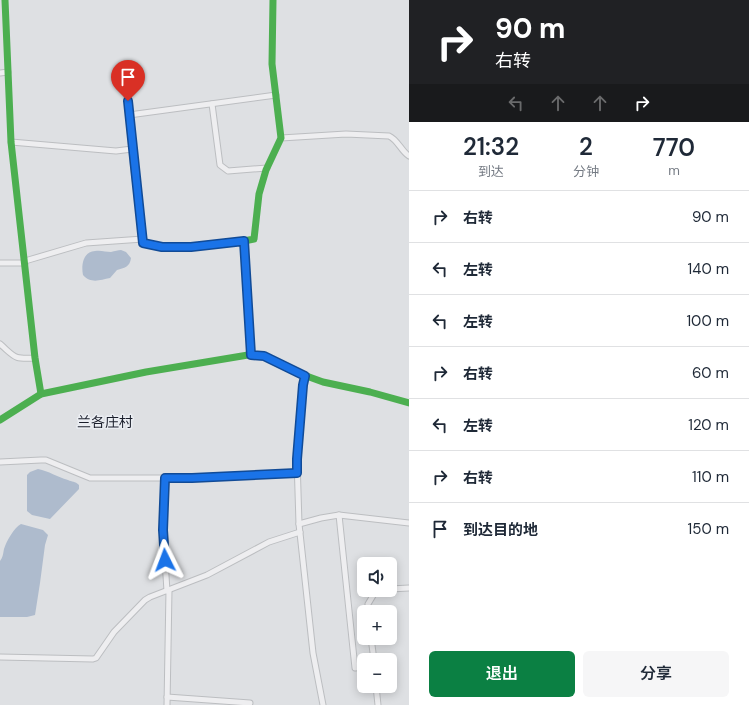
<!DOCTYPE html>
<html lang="zh">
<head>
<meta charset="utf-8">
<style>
  :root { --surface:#fff; --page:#f6f6f7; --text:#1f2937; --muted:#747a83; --line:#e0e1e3; --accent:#0b8043 }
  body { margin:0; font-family:"DM Sans","Noto Sans SC",sans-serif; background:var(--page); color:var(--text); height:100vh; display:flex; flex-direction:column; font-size:15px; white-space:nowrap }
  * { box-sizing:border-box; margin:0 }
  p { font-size:13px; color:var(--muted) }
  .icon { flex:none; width:22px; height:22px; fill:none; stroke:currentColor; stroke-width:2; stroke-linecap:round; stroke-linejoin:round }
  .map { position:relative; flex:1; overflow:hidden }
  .panel { display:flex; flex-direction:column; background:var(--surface); width:340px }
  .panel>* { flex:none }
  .top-card { background:#202124; color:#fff; overflow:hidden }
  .controls { position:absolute; left:357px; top:557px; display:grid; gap:8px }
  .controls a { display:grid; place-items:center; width:40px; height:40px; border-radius:6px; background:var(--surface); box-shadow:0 2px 10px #0003; font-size:20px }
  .pin { position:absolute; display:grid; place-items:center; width:34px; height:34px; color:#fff; margin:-41px -17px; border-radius:50% 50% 50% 0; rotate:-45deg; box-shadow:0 0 4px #0007 }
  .pin .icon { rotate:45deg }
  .me { position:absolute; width:44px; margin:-22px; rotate:357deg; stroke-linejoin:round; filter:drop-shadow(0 0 3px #0008) }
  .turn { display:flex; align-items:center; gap:14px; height:84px; padding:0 20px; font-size:18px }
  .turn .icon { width:52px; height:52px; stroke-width:2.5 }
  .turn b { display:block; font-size:28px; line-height:34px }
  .lanes { display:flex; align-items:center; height:38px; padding:0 20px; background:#0003; justify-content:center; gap:20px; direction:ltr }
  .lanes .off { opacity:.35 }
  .eta { display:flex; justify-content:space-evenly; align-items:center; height:68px; text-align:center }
  .eta b { font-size:24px; font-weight:600; line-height:28px }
  .primary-button { display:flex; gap:8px; margin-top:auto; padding:8px 20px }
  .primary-button a { flex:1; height:46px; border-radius:6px; background:var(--accent); color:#fff; font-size:16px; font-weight:600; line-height:46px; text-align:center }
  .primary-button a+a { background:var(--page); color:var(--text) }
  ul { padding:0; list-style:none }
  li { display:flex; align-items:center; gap:12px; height:52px; padding:0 20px; border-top:1px solid var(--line) }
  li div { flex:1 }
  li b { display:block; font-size:15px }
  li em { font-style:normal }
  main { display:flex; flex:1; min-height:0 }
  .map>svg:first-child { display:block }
  .water { fill:#aebbcd }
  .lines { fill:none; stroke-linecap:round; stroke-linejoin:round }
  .street-casing { stroke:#bcbec1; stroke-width:7 }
  .street { stroke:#eeeef0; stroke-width:5 }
  .fast { stroke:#4caf50; stroke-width:7 }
  .route-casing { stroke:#114b97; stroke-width:10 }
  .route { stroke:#1a73e8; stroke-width:7 }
  .labels { text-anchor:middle; stroke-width:3; stroke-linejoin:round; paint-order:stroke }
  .quarter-label { font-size:14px; fill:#1a1e2b; stroke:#ebeef3 }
</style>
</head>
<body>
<main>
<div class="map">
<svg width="409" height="705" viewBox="0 0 409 705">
  <rect width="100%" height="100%" fill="#dee0e3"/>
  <g class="water">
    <path d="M121 250 126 252 131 258C130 267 124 268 117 270L110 278C100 280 91 284 83 275 81 265 83 252 95 251 101 250 106 252 111 252 115 251 118 250 121 250Z"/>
    <path d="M38 469C49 471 57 477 68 480 72 482 75 481 79 485V489L50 519 32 515 27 511V475L30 472Z"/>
    <path d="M21 524 43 530 48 535 45 545 40 583 35 615 27 617H0V561C3 557 3 554 4 549 7 540 14 528 21 524Z"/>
  </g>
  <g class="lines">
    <g class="street-casing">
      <g id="street">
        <path d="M0 73 8 72"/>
        <path d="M125 76 133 162 143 243 162 247H191L244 241"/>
        <path d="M212 104 220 165 228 171 267 168"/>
        <path d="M129 115 276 95"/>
        <path d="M281 138 346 134 389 136C398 140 401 151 409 156"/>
        <path d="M11 142 116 151 132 149"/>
        <path d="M25 261 86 243 143 239"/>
        <path d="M0 263H25"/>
        <path d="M0 344C16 358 13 359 35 358"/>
        <path d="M305 376 303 385 297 459 299 524 313 653 323 705"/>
        <path d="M0 462 41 460H46L90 478H192L297 473"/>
        <path d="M165 478 163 530 167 591"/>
        <path d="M339 515 355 668 364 667"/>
        <path d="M299 524 321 518 339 515 409 523"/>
        <path d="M390 589 409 588"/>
        <path d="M368 612V604L374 594 379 590"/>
        <path d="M371 638 374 660"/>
        <path d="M0 657 93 659 96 658 114 632 145 600 150 597 207 575 269 542 300 532"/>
        <path d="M376 686 378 705"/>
        <path d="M167 697 250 703"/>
        <path d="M167 705 169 590"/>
      </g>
    </g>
    <use href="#street" class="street"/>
    <g class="fast">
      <path d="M5 0 11 142 35 358 41 394"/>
      <path d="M251 355 244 241 254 239 259 194 266 170 281 138 272 64 273 0"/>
      <path d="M0 420 41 394 146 372 248 355 264 356 301 374 323 382 370 392 409 403"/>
    </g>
  </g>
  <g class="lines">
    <g class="route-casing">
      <path id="route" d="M128 101 143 243 162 247H191L244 241 251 355 264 356 305 376 303 385 297 459V473L192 478H165L163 530 165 560"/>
    </g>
    <use href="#route" class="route"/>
  </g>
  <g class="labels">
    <g class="quarter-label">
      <text x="105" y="427">兰各庄村</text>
    </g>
  </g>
</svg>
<div class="controls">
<a><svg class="icon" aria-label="sound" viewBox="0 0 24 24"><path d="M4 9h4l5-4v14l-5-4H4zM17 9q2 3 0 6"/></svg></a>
<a>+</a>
<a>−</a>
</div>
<div class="pin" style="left:128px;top:101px;background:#d93025"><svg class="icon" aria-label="arrive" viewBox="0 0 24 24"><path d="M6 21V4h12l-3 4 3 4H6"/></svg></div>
<svg class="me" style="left:165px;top:560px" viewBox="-20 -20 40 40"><path d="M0-17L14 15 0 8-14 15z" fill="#1a73e8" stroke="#fff" stroke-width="4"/></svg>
</div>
<section class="panel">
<div class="top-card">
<div class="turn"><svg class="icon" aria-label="right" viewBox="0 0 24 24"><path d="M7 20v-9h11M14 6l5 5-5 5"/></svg><div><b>90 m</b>右转</div></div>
<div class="lanes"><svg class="icon off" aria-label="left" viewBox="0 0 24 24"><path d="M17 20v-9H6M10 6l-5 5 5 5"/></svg><svg class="icon off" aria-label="ahead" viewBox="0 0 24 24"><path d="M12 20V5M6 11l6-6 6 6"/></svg><svg class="icon off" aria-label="ahead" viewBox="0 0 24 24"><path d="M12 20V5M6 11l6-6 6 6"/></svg><svg class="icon" aria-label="right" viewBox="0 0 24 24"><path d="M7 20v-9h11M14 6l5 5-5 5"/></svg></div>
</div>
<div class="eta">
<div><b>21:32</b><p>到达</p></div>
<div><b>2</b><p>分钟</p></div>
<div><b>770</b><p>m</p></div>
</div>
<ul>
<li><svg class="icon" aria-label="right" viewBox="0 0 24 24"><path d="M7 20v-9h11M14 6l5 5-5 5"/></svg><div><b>右转</b></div><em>90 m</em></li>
<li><svg class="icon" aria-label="left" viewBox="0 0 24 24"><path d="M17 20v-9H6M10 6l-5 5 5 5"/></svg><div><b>左转</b></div><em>140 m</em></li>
<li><svg class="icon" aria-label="left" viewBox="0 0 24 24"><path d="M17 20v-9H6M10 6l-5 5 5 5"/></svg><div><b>左转</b></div><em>100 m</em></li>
<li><svg class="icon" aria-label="right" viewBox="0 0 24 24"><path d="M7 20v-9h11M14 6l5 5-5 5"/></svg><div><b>右转</b></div><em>60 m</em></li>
<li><svg class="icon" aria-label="left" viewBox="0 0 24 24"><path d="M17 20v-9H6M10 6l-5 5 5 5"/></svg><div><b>左转</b></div><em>120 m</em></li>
<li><svg class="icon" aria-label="right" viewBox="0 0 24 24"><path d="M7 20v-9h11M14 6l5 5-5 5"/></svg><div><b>右转</b></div><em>110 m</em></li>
<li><svg class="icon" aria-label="arrive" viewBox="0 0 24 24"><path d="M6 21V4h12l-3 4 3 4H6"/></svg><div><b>到达目的地</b></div><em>150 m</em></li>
</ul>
<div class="primary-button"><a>退出</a><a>分享</a></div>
</section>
</main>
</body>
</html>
